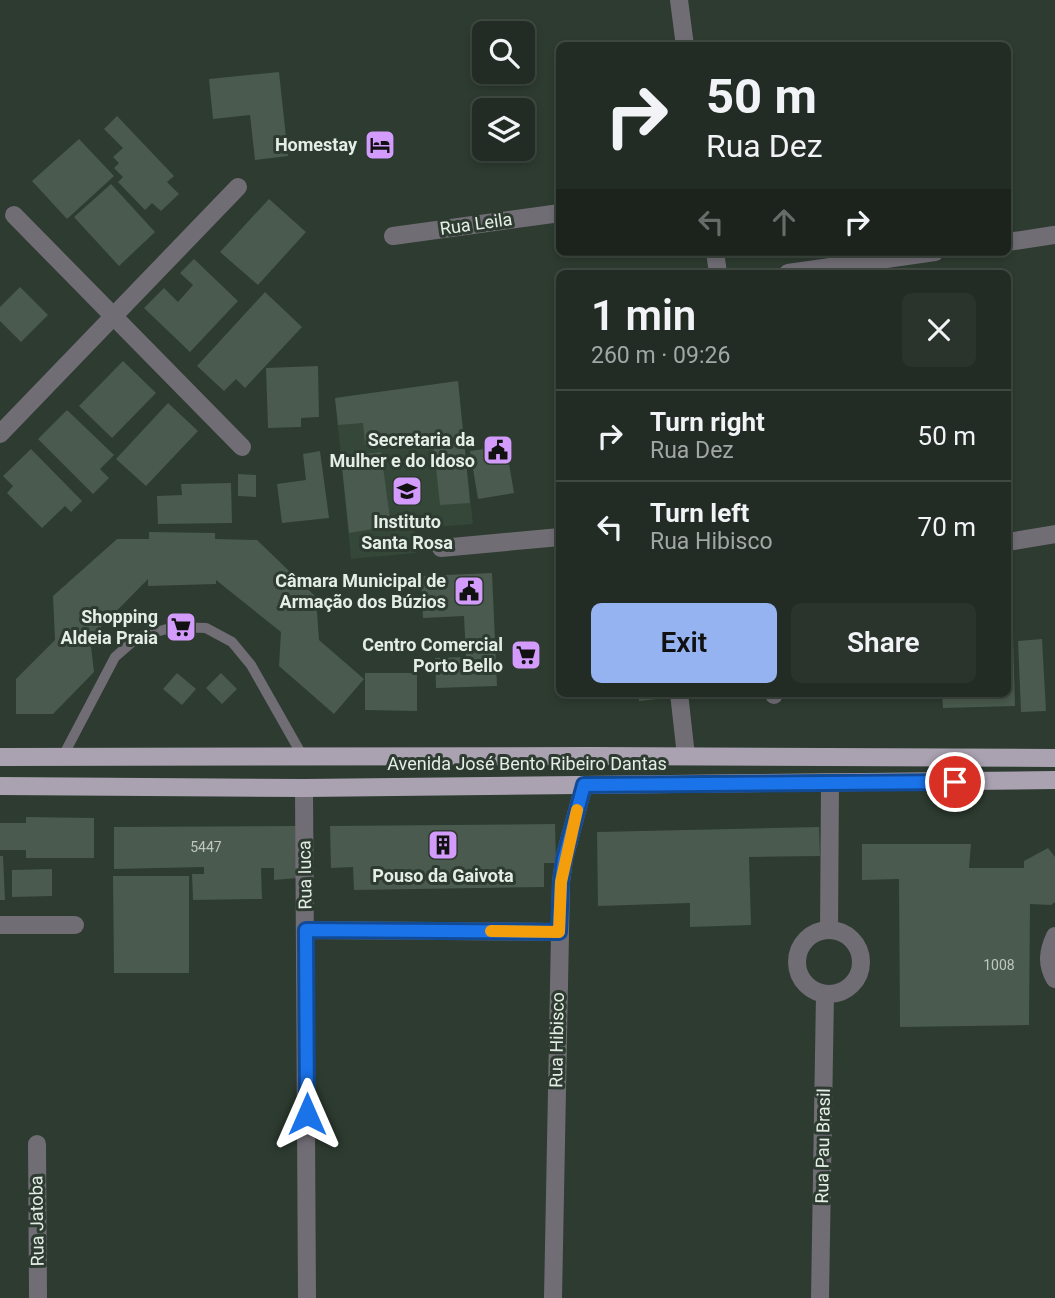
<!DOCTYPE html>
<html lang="en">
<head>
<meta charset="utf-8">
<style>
  :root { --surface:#222c24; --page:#2a342c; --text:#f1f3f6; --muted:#a2a7a6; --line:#3f4841; --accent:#95b2f1 }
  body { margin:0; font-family:Roboto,sans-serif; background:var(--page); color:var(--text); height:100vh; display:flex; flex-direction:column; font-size:26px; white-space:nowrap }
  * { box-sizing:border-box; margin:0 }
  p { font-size:23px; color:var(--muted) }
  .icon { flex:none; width:38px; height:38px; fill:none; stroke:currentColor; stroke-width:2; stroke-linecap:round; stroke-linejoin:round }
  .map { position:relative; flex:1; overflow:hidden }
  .drawer { position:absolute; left:556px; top:270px; width:455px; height:427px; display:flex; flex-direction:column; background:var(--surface); border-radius:10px; box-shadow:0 4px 10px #0003,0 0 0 2px var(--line) }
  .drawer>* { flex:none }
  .guide { position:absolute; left:556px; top:42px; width:455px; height:214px; border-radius:10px; box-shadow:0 4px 10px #0003,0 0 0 2px var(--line); background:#222c24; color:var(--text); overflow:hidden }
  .controls { position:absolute; left:472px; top:21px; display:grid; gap:14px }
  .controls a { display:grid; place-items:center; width:63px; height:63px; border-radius:10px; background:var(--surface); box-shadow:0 4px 10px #0003,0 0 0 2px var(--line); font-size:35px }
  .pin { position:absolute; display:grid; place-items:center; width:60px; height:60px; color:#fff; margin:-30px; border:4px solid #fff; border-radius:50%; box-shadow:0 2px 7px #0007 }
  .me { position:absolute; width:77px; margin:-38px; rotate:0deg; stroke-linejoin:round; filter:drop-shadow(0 0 5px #0008) }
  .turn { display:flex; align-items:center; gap:24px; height:147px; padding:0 35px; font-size:32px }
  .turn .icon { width:91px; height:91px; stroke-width:2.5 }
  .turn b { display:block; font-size:49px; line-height:60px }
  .lanes { display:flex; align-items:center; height:66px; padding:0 35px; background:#0003; justify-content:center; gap:35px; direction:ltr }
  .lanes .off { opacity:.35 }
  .round { display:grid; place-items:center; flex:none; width:74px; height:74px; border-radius:10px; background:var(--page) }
  .summary { display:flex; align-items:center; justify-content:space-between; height:119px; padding:0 35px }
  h1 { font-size:42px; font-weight:600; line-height:52px }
  .button { display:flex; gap:14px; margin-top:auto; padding:14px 35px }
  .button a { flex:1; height:80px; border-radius:10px; background:var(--accent); color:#111; font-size:28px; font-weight:600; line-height:80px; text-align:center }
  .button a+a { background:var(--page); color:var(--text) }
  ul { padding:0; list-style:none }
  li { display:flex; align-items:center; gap:21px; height:91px; padding:0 35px; border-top:2px solid var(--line) }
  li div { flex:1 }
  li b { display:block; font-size:26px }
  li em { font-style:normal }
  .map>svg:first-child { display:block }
  .built { fill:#344739 }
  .building { fill:#4a5a4e }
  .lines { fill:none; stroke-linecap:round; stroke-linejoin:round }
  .service { stroke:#716d75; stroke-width:10 }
  .minor { stroke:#716d75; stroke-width:18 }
  .primary { stroke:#aaa2b1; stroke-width:18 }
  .route-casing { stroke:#114b97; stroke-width:18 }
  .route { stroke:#1a73e8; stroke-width:12 }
  .slow { stroke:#f59e0b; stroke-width:12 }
  .labels { text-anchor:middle; stroke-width:6; stroke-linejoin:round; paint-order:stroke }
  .number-label { font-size:14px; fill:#bec8c0 }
  .poi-label { font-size:18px; font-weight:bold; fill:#e4ede6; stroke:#2d3b30; text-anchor:end }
  .street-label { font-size:18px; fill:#e4ede6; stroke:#2d3b30 }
</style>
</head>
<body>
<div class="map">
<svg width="1055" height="1298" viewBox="0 0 1055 1298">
  <rect width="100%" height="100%" fill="#2d3b30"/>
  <path class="built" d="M458 381 473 524 414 529 416 553 351 559 335 398Z"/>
  <g class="building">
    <path d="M279 72 288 156 255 160 250 115 213 119 209 79Z"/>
    <path d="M117 116 174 176 167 182 179 194 161 211 152 203 145 210 118 182 123 177 114 168 119 163 113 157 123 148 104 129Z"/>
    <path d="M79 139 114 176 67 219 32 181Z"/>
    <path d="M111 184 155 232 119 266 74 217Z"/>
    <path d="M269 199 306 232 258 285 220 252Z"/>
    <path d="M194 259 238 301 190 352 144 308 164 288 178 302 193 285 180 273Z"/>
    <path d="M20 287 48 315 21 342 0 321V307Z"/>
    <path d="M265 292 302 327 245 388 236 379 224 391 197 366Z"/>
    <path d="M123 361 156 393 112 438 79 406Z"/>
    <path d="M318 366 319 417 301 418V427L268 428 266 368Z"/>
    <path d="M458 381 470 503 440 505 433 439 365 445 363 423 338 425 335 398Z"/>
    <path d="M168 403 198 431 146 486 116 459Z"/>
    <path d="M67 410 114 455 100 469 109 478 93 494 38 439Z"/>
    <path d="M506 446 514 493 478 499 470 451Z"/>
    <path d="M31 449 82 501 71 512 65 506 42 528 7 493 13 486 3 476Z"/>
    <path d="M320 451 329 518 282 523 277 484 306 480 303 454Z"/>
    <path d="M381 452 391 526 349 533 341 457Z"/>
    <path d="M238 474 256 475V497L238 496Z"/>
    <path d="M231 483 232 523 158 524 157 496 182 495 181 484Z"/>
    <path d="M149 532 215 533V539L257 540 316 597 319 640 364 679 334 714 279 666 281 632 216 580V584L148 586V579L90 638 94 672 53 714H16V679L55 640 53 596 117 539H149Z"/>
    <path d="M492 573 497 686 436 688 435 658 466 657 464 616 423 618 421 576Z"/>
    <path d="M1008 634H1013L1015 706 943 708 942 693H1008Z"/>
    <path d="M1042 639 1046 711 1021 712 1018 641Z"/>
    <path d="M177 673 196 689 182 705 163 689Z"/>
    <path d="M221 673 237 689 222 704 206 688Z"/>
    <path d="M365 673H417V711L365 710Z"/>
    <path d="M638 693H667V698L639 701Z"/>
    <path d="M26 817 94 818V858H26V850H0V823H26Z"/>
    <path d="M555 824 556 863H544V887L354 890 353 867 331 868 330 826Z"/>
    <path d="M297 826V878L274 880V868H261L262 899 193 900 192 874H204V867L114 869V827Z"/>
    <path d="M819 827 820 856 749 857 751 925 690 927V903L598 906 597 832Z"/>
    <path d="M862 844H971L969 868H1024V861L1048 848 1055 857V902L1051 905 1030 904 1029 1025 900 1027 899 879 862 880Z"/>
    <path d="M0 856H3L5 900H0Z"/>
    <path d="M52 869V896L12 897V870Z"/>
    <path d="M113 876H189V973H114Z"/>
  </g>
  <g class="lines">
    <path class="service" d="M63 756 115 657 138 637 174 627 206 628 232 642 251 665 302 755"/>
    <g class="minor">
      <path d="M679 0 685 46"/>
      <path d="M14 215 242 447"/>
      <path d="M393 236 560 213"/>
      <path d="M1008 242 1054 235"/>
      <path d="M715 252 718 273"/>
      <path d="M788 273 935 252"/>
      <path d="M0 434 238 187"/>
      <path d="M1008 542 1055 534"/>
      <path d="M441 548 560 537"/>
      <path d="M679 693 686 756"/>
      <path d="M774 693V695"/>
      <path d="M304 788 307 1298"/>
      <path d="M0 925H75"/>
      <path d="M306 930 559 932"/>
      <path d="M829 930 830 784"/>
      <circle cx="829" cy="962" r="32"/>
      <path d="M1055 936C1048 951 1046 964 1055 979"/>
      <path d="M37 1144 38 1298"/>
      <path d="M553 1298 561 882 564 859 584 785"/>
      <path d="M820 1298 825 994"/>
    </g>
    <g class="primary">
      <path d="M0 757 590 756 1055 758"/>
      <path d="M0 786 304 788 1055 780"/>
    </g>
  </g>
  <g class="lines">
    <g class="route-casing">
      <path id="route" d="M307 1114 306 930 559 932 561 882 564 859 584 785 955 782"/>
    </g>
    <use href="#route" class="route"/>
    <path class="slow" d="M491 931 559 932 561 882 577 810"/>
  </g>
  <defs>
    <g id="hotel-square" transform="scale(1.575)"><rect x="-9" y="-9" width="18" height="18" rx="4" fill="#d39cfc" stroke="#2d3b30"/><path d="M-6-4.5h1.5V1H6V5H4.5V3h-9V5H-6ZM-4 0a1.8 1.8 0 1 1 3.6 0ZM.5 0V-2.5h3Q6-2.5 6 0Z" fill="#111"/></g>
    <g id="civic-square" transform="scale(1.575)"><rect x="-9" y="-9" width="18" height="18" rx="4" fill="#d39cfc" stroke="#2d3b30"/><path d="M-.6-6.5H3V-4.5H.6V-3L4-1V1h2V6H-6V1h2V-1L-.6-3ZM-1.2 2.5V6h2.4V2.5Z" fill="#111"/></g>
    <g id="school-square" transform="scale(1.575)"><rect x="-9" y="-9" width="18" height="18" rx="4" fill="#d39cfc" stroke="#2d3b30"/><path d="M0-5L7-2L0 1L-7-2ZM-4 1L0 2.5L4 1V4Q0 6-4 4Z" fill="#111"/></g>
    <g id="supermarket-square" transform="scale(1.575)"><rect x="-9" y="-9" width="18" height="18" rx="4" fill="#d39cfc" stroke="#2d3b30"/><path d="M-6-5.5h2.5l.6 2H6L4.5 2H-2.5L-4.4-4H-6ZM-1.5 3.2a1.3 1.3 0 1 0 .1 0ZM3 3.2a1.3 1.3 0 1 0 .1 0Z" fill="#111"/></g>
    <g id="building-square" transform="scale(1.575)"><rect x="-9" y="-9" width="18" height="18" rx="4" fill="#d39cfc" stroke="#2d3b30"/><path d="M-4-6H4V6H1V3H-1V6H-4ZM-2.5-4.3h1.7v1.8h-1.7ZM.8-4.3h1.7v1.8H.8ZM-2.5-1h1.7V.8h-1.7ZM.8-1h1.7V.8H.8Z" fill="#111"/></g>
  </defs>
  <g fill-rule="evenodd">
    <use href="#hotel-square" x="380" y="145"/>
    <use href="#civic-square" x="498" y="450"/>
    <use href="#school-square" x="407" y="491"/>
    <use href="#civic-square" x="469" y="591"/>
    <use href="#supermarket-square" x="181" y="627"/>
    <use href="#supermarket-square" x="526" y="655"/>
    <use href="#building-square" x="443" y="845"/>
  </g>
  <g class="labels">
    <g class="number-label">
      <text x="206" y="852">5447</text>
      <text x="999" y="970">1008</text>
    </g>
    <g class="poi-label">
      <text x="357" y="151">Homestay</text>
      <text x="475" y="446">Secretaria da<tspan x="475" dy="21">Mulher e do Idoso</tspan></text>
      <text x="407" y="528" text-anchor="middle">Instituto<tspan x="407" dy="21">Santa Rosa</tspan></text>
      <text x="446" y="587">Câmara Municipal de<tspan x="446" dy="21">Armação dos Búzios</tspan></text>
      <text x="158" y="623">Shopping<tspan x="158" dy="21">Aldeia Praia</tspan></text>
      <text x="503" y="651">Centro Comercial<tspan x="503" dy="21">Porto Bello</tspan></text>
      <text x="443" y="882" text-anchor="middle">Pouso da Gaivota</text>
    </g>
    <g class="street-label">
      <text transform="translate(476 224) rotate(-8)" y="6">Rua Leila</text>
      <text x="527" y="770">Avenida José Bento Ribeiro Dantas</text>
      <text transform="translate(305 875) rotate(-91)" y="6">Rua Iuca</text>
      <text transform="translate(557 1040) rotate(-89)" y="6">Rua Hibisco</text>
      <text transform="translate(823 1146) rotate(-89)" y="6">Rua Pau Brasil</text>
      <text transform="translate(37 1221) rotate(-91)" y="6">Rua Jatoba</text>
    </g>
  </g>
</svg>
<div class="controls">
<a><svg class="icon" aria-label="search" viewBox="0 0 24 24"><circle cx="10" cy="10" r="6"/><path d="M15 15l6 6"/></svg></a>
<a><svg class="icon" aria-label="layers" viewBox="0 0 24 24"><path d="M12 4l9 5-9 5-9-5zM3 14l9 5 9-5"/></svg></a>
</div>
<div class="pin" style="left:955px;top:782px;background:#d93025"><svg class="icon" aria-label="arrive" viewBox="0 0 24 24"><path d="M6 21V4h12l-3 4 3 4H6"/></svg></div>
<svg class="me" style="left:307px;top:1114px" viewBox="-20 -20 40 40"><path d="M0-17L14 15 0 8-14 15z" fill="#1a73e8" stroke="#fff" stroke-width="4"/></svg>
<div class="guide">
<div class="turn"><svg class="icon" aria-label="right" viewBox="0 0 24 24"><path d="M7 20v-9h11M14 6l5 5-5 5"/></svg><div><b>50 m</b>Rua Dez</div></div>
<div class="lanes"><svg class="icon off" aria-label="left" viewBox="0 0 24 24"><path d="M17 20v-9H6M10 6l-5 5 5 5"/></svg><svg class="icon off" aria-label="ahead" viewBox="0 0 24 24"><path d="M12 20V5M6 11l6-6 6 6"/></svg><svg class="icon" aria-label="right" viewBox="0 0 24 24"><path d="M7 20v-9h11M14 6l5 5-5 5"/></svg></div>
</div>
<section class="drawer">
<div class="summary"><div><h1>1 min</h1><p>260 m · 09:26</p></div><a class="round"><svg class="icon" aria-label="close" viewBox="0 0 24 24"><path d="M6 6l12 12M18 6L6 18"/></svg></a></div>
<ul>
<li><svg class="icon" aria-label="right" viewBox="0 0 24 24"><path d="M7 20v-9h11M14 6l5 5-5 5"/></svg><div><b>Turn right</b><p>Rua Dez</p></div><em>50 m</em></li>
<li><svg class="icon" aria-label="left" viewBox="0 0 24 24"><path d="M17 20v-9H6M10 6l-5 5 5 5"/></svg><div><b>Turn left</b><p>Rua Hibisco</p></div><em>70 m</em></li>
</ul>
<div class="button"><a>Exit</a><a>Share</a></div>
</section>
</div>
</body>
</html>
